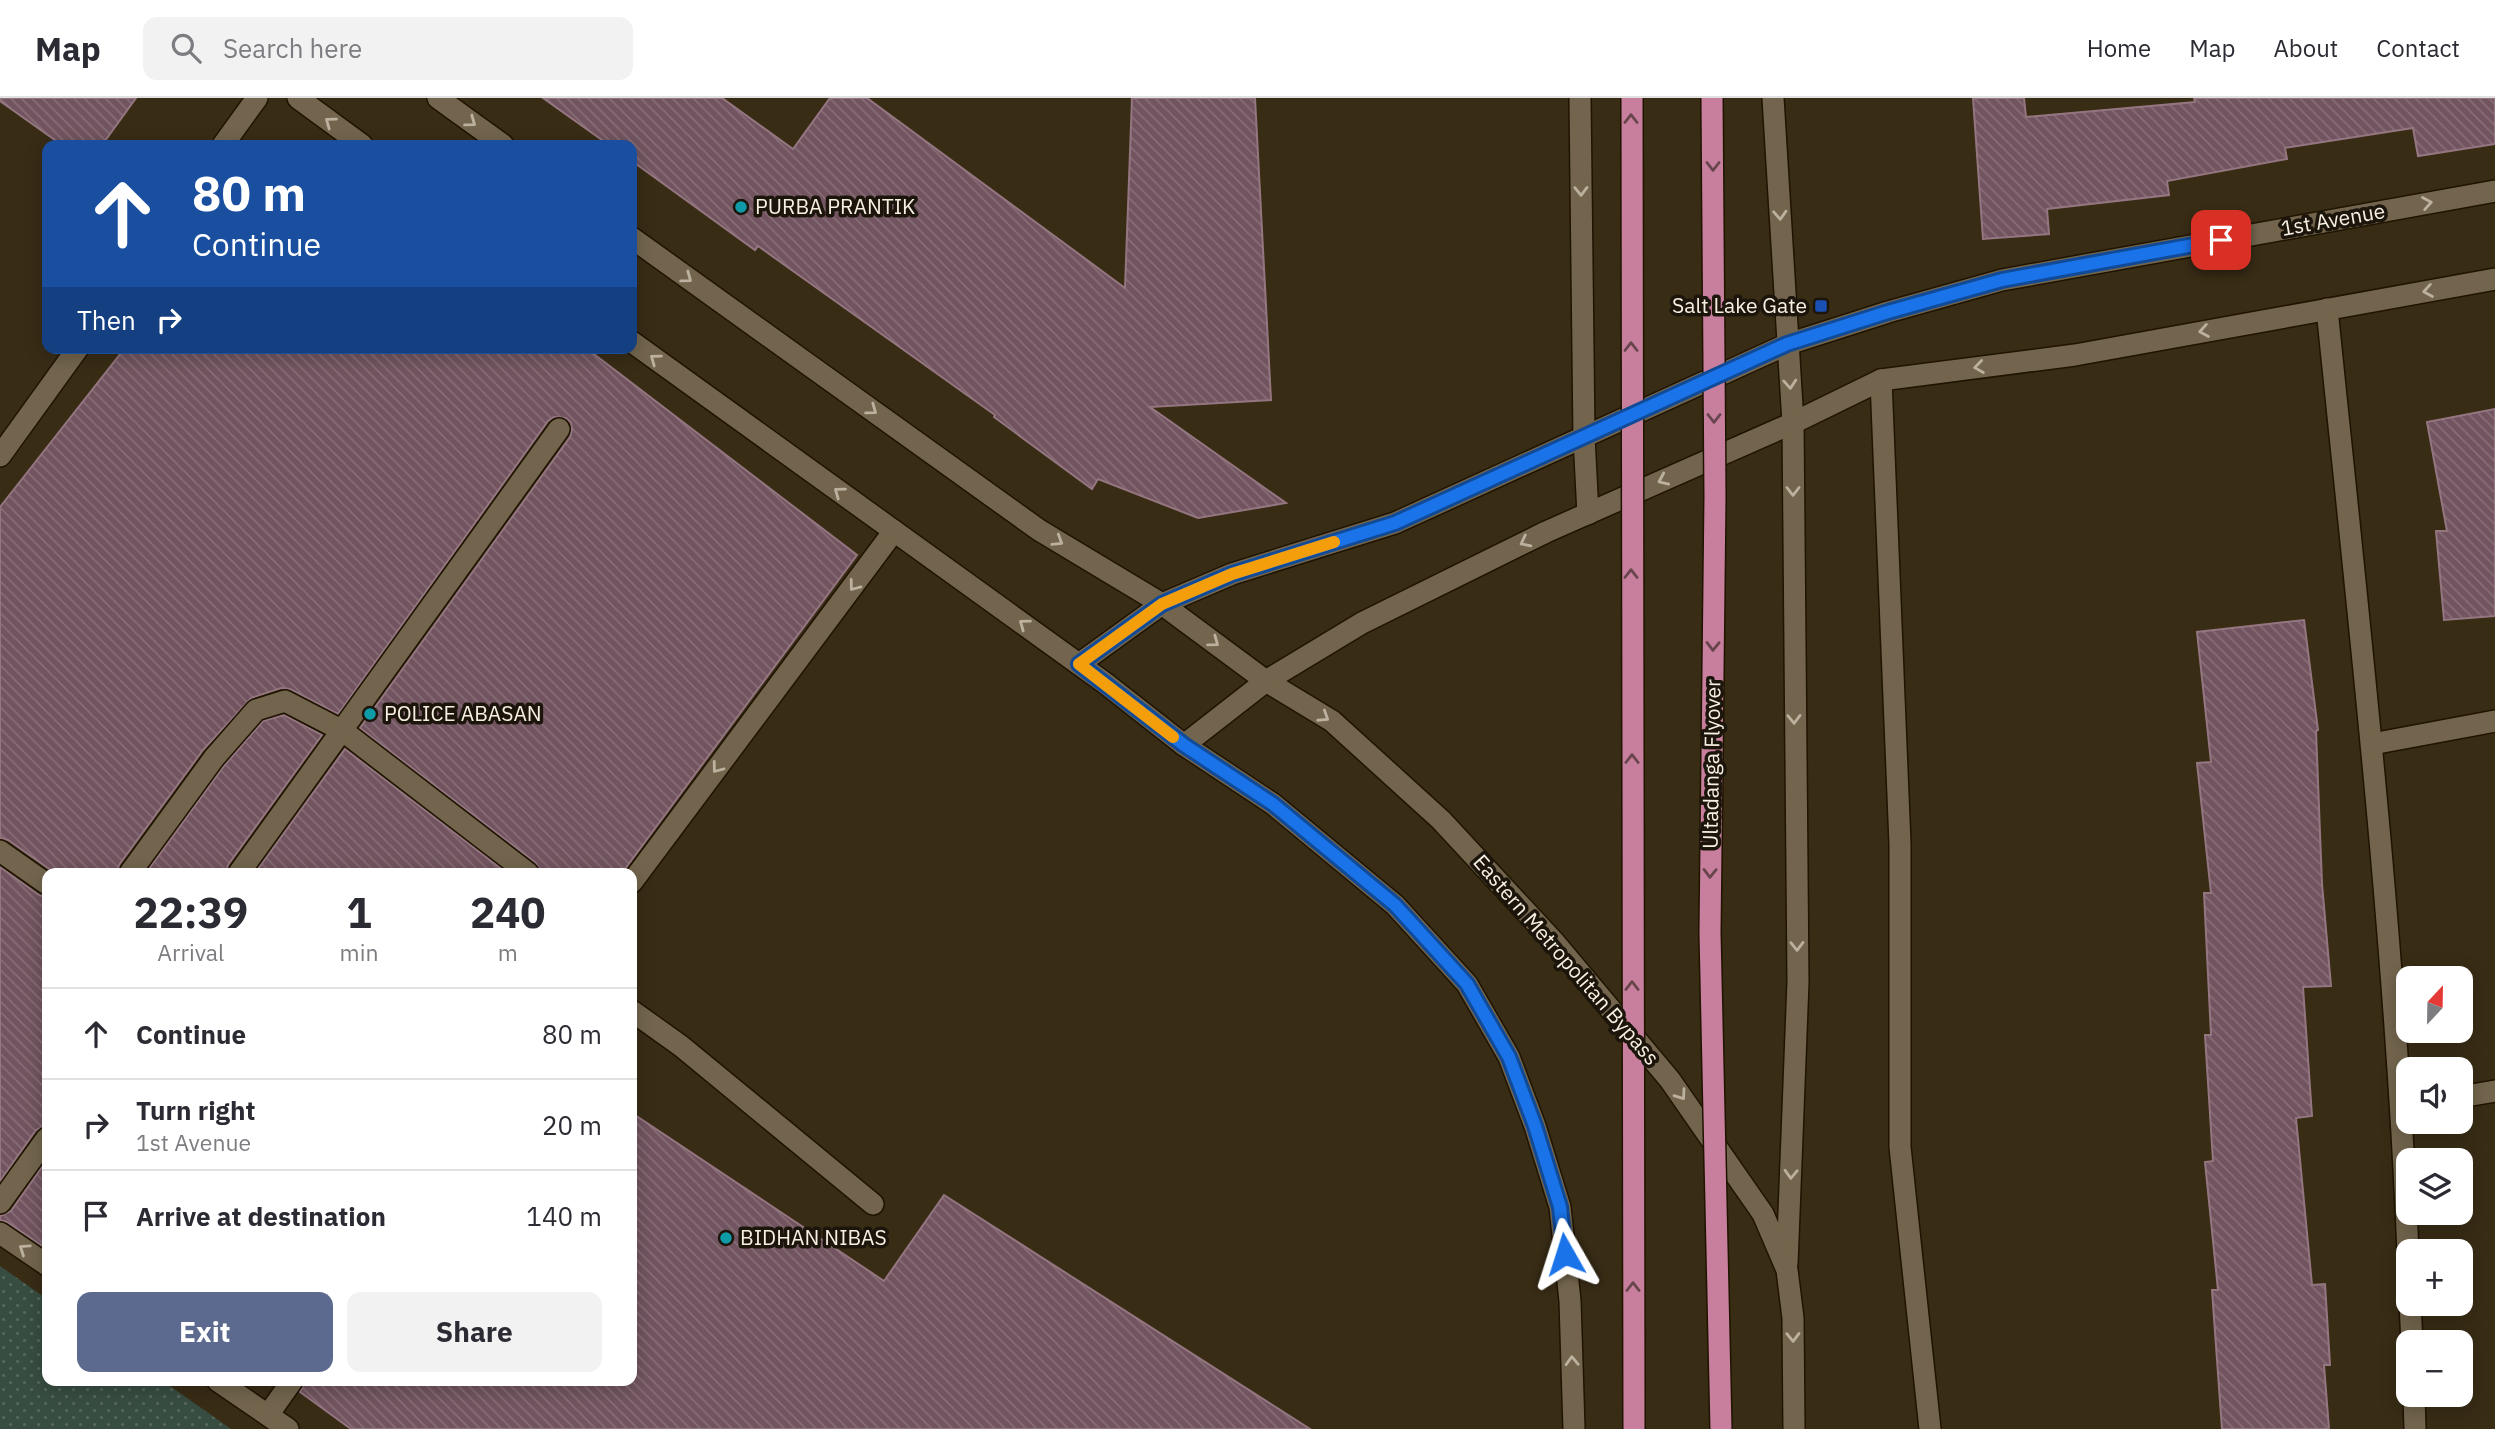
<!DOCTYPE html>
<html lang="en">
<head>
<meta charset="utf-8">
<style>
  :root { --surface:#fff; --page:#f2f2f3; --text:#2b2b33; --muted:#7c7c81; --line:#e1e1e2; --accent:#5b6a8e }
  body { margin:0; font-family:"IBM Plex Sans",sans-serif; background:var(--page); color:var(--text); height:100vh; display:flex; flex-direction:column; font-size:26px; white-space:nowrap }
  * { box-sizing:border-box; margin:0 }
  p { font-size:23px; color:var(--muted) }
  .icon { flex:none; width:38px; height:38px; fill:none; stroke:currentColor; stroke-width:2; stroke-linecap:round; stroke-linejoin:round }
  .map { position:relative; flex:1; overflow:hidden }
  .sheet { position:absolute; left:42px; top:770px; width:595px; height:518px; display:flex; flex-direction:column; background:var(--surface); border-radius:14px; box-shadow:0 4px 18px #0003 }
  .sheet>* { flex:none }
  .top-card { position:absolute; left:42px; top:42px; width:595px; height:214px; border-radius:14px; box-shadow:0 4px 18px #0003; background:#1a4fa0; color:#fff; overflow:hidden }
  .needle { width:46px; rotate:22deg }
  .buttons { position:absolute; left:2396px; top:868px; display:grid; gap:14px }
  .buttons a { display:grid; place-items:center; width:77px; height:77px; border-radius:14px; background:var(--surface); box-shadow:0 4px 18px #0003; font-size:35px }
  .pin { position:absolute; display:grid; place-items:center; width:60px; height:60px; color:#fff; margin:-30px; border-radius:14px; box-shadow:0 4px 10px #0006 }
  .me { position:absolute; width:77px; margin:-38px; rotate:354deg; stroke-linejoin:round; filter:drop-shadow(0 0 5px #0008) }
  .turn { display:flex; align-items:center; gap:24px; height:147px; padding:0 35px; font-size:32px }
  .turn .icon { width:91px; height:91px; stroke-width:2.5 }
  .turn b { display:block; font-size:49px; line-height:60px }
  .then { display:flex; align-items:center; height:66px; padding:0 35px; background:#0003; gap:14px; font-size:26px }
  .eta { display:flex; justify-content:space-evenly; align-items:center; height:119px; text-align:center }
  .eta b { font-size:42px; font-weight:700; line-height:49px }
  .cta { display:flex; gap:14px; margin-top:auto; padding:14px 35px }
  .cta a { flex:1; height:80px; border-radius:14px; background:var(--accent); color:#fff; font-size:28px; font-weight:700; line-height:80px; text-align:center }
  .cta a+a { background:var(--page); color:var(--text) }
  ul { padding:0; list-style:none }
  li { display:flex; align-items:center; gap:21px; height:91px; padding:0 35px; border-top:2px solid var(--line) }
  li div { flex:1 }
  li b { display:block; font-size:26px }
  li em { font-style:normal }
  header { display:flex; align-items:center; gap:42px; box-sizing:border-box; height:98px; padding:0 35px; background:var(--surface); border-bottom:2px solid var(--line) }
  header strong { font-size:33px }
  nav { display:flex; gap:38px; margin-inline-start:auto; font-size:24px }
  .search { width:490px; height:63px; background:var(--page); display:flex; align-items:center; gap:18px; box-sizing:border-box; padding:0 24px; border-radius:14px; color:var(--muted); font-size:26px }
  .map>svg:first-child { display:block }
  .park { fill:url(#park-dots) }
  .building { fill:url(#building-back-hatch); stroke:#947681; stroke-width:2 }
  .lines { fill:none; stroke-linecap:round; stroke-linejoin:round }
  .street-casing { stroke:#1f1400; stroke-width:24 }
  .secondary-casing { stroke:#1f1400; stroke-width:24 }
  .street { stroke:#73654d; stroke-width:21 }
  .secondary { stroke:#73654d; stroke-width:21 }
  .primary-bridge-casing { stroke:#1f1400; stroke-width:24; stroke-linecap:butt }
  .primary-bridge { stroke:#c77f9d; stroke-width:21 }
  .oneway { stroke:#68454d }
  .oneway2 { stroke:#bcb19e }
  .route-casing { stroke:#114b97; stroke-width:18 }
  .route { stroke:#1a73e8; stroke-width:12 }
  .slow { stroke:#f59e0b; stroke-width:12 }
  .culture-dot { fill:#0f9aa8; stroke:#1b150c; stroke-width:2.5 }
  .transit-dot { fill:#1a4fb4; stroke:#1b150c; stroke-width:2.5 }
  .labels { text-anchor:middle; stroke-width:7; stroke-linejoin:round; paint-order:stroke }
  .poi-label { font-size:21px; fill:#f7efe1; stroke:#1b150c; text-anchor:start }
  .street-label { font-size:21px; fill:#f7efe1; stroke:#1b150c }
</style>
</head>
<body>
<header>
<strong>Map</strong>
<div class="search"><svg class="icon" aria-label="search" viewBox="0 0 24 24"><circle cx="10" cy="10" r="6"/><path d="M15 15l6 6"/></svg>Search here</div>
<nav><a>Home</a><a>Map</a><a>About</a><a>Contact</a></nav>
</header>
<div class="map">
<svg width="2495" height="1331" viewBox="0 0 2495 1331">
  <defs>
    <pattern id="park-dots" width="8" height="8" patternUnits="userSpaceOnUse" patternTransform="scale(1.75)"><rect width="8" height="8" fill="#384d41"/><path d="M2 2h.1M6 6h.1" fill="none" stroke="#56675c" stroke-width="1.8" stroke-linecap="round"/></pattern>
    <pattern id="building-back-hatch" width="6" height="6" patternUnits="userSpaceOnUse" patternTransform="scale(1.75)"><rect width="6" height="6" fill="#71545f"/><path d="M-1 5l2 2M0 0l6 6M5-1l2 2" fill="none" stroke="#866d76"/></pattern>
  </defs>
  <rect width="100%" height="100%" fill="#382c15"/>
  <path class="park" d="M0 1168 47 1201V1283H163L231 1331H0Z"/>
  <g class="building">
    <path d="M0 0H136L102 47H62L0 3Z"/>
    <path d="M543 0H722L793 51 830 0H867L1125 190 1132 0H1255L1271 302 1150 309 1286 405 1198 420 1098 381 1092 391 994 319 995 317 758 148 755 152 632 63V47H609Z"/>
    <path d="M1973 0H2024L2026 19 2195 4 2194 0H2495V46L2418 58 2413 30 2285 50 2287 61 2167 83 2169 97 2047 111 2049 136 1983 141Z"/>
    <path d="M125 250H586L857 457 622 775H541L536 765 360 630 570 339 572 332 571 325 566 320 554 319 548 323 338 616 290 591 281 590 251 600 203 652 119 767 117 775H55L8 742 0 740V409Z"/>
    <path d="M2495 311V518L2444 522 2436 433H2447L2427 324Z"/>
    <path d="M2304 522 2318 632 2316 633 2322 786 2331 888 2303 889 2312 1018 2296 1020 2312 1187 2325 1186 2330 1267H2324L2329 1331H2222L2212 1192H2218L2205 1064 2213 1063 2205 937H2211L2204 795H2211L2197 665 2211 664 2197 534Z"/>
    <path d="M284 617 322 637 228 767 226 775H146L224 668 263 623Z"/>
    <path d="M345 651 507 775H255Z"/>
    <path d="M0 769 39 797 47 799V1027L36 1032 0 1083Z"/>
    <path d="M632 1015 884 1183 944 1097 1310 1331H351L300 1294 305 1283H632Z"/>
    <path d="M47 1062V1151L7 1124 0 1122V1118L11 1113Z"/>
  </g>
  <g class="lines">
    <g class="street-casing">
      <g id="street">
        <path d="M223 47 257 0"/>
        <path d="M2327 211C2359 525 2395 840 2408 1155"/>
        <path d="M1881 282 1900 746V1049L1930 1331"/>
        <path d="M0 358 78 250"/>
        <path d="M2372 646 2495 623"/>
        <path d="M0 753 47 786"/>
        <path d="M130 775 214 660 256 612 285 603 343 633 528 775"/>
        <path d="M239 775 559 331"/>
        <path d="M632 784 894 433"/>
        <path d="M632 913 681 948 873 1106"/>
        <path d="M2460 999 2495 993"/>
        <path d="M0 1105 47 1040"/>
        <path d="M0 1135 47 1167"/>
        <path d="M2410 1206 2412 1244"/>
        <path d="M218 1283 288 1331"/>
        <path d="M2414 1297 2415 1331"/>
        <path d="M268 1317 292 1283"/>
      </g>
    </g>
    <g class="secondary-casing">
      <g id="secondary">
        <path d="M298 0 362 47"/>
        <path d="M438 0 503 47"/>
        <path d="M1580 0 1584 339 1588 416"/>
        <path d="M1773 0 1793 325 1798 884 1787 1166"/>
        <path d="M632 140 1039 432 1162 506 1266 583 1332 623 1441 722 1555 845 1670 982 1763 1116 1787 1172 1793 1220 1794 1331"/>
        <path d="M632 244 1105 585 1184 647 1273 706 1395 807 1467 886 1509 959 1535 1028 1560 1109 1570 1203 1574 1331"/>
        <path d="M1079 566 1162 506 1232 476 1395 425 1788 246 1888 214 2002 182 2495 93"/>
        <path d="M1184 647 1266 583 1362 525 1546 434 1793 325 1881 282 2075 257 2495 181"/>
      </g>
    </g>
    <use href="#street" class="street"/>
    <use href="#secondary" class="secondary"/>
    <g class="primary-bridge-casing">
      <g id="primary-bridge">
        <path d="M1632 0 1634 1331"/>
        <path d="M1712 0 1715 399 1710 835 1721 1331"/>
      </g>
    </g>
    <use href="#primary-bridge" class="primary-bridge"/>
  </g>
  <defs><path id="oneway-chevron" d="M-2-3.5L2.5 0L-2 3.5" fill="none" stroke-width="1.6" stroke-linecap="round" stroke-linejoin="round" transform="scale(1.75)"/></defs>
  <g class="oneway">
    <use href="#oneway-chevron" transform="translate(1631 21) rotate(-90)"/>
    <use href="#oneway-chevron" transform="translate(1713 68) rotate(90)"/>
    <use href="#oneway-chevron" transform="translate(1631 249) rotate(-90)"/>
    <use href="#oneway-chevron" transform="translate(1714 320) rotate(90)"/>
    <use href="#oneway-chevron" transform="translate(1631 476) rotate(-90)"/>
    <use href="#oneway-chevron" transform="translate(1713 548) rotate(91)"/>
    <use href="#oneway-chevron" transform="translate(1632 661) rotate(-90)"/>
    <use href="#oneway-chevron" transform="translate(1710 775) rotate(91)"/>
    <use href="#oneway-chevron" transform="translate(1632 888) rotate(-90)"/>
    <use href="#oneway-chevron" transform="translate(1633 1189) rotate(-90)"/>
  </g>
  <g class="oneway2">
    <use href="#oneway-chevron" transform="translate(330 24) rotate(-144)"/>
    <use href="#oneway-chevron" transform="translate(471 24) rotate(36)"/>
    <use href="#oneway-chevron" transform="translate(1581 93) rotate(89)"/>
    <use href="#oneway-chevron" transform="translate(2427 105) rotate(-10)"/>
    <use href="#oneway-chevron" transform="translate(1780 117) rotate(87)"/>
    <use href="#oneway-chevron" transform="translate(687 180) rotate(36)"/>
    <use href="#oneway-chevron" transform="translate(2428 193) rotate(170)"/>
    <use href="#oneway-chevron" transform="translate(2204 233) rotate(170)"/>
    <use href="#oneway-chevron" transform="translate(655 261) rotate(-144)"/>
    <use href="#oneway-chevron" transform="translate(1979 269) rotate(172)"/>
    <use href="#oneway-chevron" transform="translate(1790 286) rotate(86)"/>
    <use href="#oneway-chevron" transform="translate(872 312) rotate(36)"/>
    <use href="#oneway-chevron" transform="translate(1663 382) rotate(156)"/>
    <use href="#oneway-chevron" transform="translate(1793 393) rotate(90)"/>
    <use href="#oneway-chevron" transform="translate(839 394) rotate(-144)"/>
    <use href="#oneway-chevron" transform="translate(1058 443) rotate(32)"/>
    <use href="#oneway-chevron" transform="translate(1525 444) rotate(153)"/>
    <use href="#oneway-chevron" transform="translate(854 488) rotate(127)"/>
    <use href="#oneway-chevron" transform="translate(1024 526) rotate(-144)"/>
    <use href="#oneway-chevron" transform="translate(1214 544) rotate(36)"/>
    <use href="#oneway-chevron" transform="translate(1324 619) rotate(33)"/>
    <use href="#oneway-chevron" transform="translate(1794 621) rotate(89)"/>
    <use href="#oneway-chevron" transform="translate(717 670) rotate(127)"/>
    <use href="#oneway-chevron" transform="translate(1797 848) rotate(89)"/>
    <use href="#oneway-chevron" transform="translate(1681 997) rotate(55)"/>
    <use href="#oneway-chevron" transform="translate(1791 1076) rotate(92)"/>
    <use href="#oneway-chevron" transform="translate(24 1151) rotate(-146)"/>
    <use href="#oneway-chevron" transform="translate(1793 1239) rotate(89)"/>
    <use href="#oneway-chevron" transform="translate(1572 1263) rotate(-92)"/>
  </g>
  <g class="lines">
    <g class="route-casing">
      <path id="route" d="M1565 1156 1560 1109 1535 1028 1509 959 1467 886 1395 807 1273 706 1184 647 1079 566 1162 506 1232 476 1395 425 1787 246 1888 214 2002 182 2221 142"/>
    </g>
    <use href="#route" class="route"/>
    <path class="slow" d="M1173 639 1079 566 1162 506 1232 476 1334 444"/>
  </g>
  <g class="culture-dot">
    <circle cx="741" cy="109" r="7"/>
    <circle cx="370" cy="616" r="7"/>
    <circle cx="726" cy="1140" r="7"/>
  </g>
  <rect class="transit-dot" x="1814" y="201" width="14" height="14" rx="3.5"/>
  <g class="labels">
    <g class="poi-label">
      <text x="755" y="116">PURBA PRANTIK</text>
      <text x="1807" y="215" text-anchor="end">Salt Lake Gate</text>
      <text x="384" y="623">POLICE ABASAN</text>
      <text x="740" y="1147">BIDHAN NIBAS</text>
    </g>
    <g class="street-label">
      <text transform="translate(2333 122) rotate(-10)" y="7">1st Avenue</text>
      <text transform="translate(1712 666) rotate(-89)" y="7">Ultadanga Flyover</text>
      <text transform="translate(1566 862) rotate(49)" y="7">Eastern Metropolitan Bypass</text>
    </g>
  </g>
</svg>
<div class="buttons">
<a><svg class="needle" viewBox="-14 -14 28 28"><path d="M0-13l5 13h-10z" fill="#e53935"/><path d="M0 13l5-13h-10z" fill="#7c7c81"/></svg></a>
<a><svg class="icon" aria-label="sound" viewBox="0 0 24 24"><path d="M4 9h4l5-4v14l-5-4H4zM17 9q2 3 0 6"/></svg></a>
<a><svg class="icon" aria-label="layers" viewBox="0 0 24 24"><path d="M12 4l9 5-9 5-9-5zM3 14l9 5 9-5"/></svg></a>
<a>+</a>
<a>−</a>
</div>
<div class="pin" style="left:2221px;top:142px;background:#d93025"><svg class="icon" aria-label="arrive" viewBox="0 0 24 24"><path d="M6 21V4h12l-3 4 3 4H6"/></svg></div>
<svg class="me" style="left:1565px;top:1156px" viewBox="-20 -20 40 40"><path d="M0-17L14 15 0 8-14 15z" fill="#1a73e8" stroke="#fff" stroke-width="4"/></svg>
<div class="top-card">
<div class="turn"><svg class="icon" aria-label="ahead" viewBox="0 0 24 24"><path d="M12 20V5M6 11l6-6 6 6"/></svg><div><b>80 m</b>Continue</div></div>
<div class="then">Then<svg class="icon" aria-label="right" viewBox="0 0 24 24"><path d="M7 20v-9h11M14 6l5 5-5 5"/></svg></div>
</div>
<section class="sheet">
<div class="eta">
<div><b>22:39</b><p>Arrival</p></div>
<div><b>1</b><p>min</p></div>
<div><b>240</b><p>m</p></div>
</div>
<ul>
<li><svg class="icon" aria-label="ahead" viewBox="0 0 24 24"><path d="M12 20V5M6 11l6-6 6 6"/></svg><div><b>Continue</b></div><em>80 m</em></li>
<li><svg class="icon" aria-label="right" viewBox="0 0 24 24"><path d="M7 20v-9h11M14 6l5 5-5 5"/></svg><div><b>Turn right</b><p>1st Avenue</p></div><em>20 m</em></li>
<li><svg class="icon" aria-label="arrive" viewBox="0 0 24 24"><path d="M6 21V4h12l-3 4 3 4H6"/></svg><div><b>Arrive at destination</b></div><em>140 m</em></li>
</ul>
<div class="cta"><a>Exit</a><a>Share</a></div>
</section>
</div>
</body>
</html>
